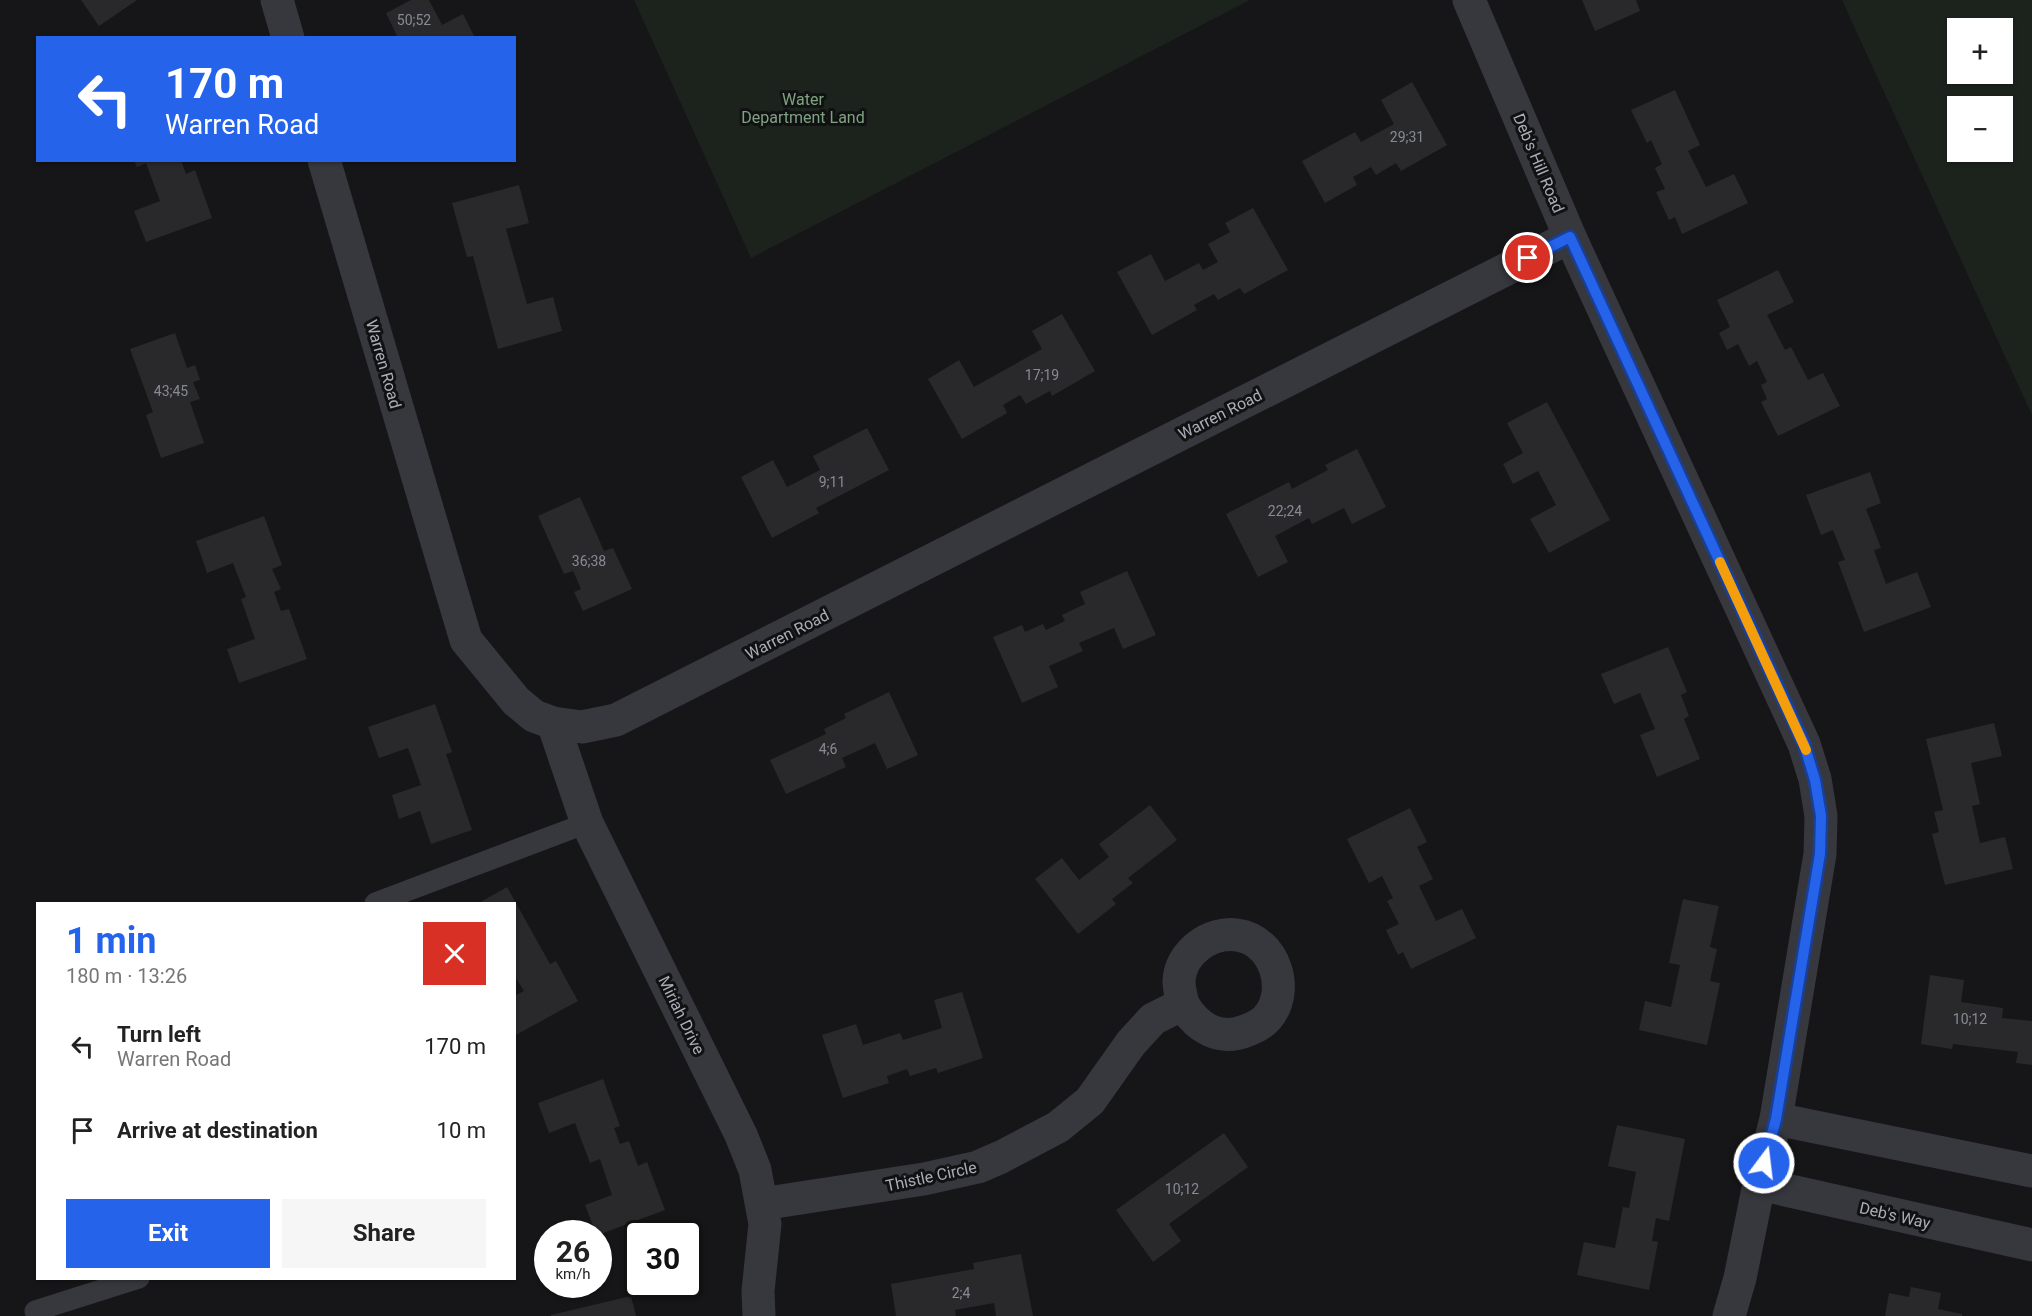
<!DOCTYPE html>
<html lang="en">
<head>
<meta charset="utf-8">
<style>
  :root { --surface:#fff; --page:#f6f6f6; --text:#222; --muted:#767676; --accent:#2563eb }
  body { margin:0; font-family:Roboto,sans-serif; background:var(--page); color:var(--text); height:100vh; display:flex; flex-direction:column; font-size:22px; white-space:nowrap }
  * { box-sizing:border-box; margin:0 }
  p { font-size:20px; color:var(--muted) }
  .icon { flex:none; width:33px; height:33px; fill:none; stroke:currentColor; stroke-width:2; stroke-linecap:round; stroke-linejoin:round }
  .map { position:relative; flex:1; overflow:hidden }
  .details { position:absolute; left:36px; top:902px; width:480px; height:378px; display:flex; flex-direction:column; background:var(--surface); border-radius:0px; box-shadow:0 2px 4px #0004 }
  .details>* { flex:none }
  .banner { position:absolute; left:36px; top:36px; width:480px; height:126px; border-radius:0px; box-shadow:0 2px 4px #0004; background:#2563eb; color:#fff; overflow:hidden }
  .controls { position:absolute; left:1947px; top:18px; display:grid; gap:12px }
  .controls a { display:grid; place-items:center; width:66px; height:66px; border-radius:0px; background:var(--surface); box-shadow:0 2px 4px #0004; font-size:30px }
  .speed { position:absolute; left:534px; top:1220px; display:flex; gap:12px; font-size:30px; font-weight:700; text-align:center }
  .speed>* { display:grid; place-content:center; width:78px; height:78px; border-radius:50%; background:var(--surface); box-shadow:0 2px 4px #0004; line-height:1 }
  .speed small { font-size:15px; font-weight:400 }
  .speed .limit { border:3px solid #111; border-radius:9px; background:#fff; color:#111 }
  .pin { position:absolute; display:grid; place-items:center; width:51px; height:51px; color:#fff; margin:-26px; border:3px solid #fff; border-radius:50%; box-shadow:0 2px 6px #0007 }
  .me { position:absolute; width:66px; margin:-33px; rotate:15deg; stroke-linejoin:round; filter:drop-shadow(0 0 4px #0008) }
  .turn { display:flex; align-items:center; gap:21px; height:126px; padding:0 30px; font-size:27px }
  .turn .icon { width:78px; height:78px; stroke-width:2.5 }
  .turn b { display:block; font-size:42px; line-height:51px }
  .round { display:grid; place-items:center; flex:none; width:63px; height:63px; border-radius:0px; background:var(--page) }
  .summary { display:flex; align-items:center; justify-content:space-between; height:102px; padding:0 30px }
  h1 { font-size:36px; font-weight:700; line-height:45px; color:var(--accent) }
  .primary-button { display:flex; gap:12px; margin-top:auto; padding:12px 30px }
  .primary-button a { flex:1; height:69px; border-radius:0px; background:var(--accent); color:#fff; font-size:24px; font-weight:700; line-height:69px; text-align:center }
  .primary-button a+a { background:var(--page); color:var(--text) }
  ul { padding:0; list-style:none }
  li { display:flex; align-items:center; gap:18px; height:84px; padding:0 30px }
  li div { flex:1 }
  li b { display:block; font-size:22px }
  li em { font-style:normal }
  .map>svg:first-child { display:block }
  .green { fill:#1c231d; fill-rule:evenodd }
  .building { fill:#29292c }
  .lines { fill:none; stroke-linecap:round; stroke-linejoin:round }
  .service { stroke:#37383d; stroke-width:21 }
  .minor { stroke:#37383d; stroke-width:33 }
  .route-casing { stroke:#184099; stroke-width:15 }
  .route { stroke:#2563eb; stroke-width:10 }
  .slow { stroke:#f59e0b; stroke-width:10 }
  .labels { text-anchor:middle; stroke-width:6; stroke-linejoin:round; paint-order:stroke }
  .number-label { font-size:14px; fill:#888b94 }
  .park-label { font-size:16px; fill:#7fa381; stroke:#111113 }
  .street-label { font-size:16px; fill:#a8adb8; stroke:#111113 }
</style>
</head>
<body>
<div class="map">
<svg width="2032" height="1316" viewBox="0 0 2032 1316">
  <rect width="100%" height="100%" fill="#161618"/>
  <g class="green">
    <path d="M634 0H1250L751 258Z"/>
    <path d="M1842 0H2032V415ZM1958 28H2002V74H1958ZM1958 106H2002V152H1958Z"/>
  </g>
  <g class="building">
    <path d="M81 0H137L99 26Z"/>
    <path d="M411 0H429L442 25 463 14 475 38H398L386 13Z"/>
    <path d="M1582 0H1636L1640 11 1595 31Z"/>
    <path d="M1412 82 1447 145 1401 171 1396 163 1376 175 1371 167 1353 177 1357 185 1325 203 1302 161 1355 132 1361 142 1394 124 1381 100Z"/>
    <path d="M1675 90 1700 145 1688 151 1706 187 1734 174 1748 203 1682 234 1675 217 1669 220 1656 192 1665 189 1655 168 1662 164 1651 140 1647 143 1631 110Z"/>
    <path d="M134 160H181L186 174 195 170 212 218 146 242 134 211 160 201 146 163 137 167Z"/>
    <path d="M519 185 529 223 506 229 527 304 553 297 562 331 498 349 473 256 467 257 452 203Z"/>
    <path d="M1253 208 1288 270 1244 294 1240 288 1218 300 1214 294 1194 305 1197 310 1152 335 1117 272 1151 254 1165 281 1199 263 1203 270 1218 262 1208 244 1230 232 1225 223Z"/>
    <path d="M1778 270 1794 302 1767 315 1785 350 1791 347 1808 380 1823 373 1840 406 1778 436 1761 402 1767 399 1761 385 1767 382 1757 361 1749 366 1738 344 1727 350 1719 333 1730 327 1717 300Z"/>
    <path d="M1062 314 1095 371 1052 396 1050 391 1026 404 1020 395 1003 405 1007 413 962 439 928 379 959 360 974 387 1042 349 1032 331Z"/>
    <path d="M175 333 187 368 195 365 200 380 193 382 200 399 190 402 204 443 161 458 146 415 153 412 130 349Z"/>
    <path d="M1547 402 1610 520 1549 553 1530 519 1556 505 1538 471 1513 484 1503 464 1523 453 1507 423Z"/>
    <path d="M867 428 889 470 816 508 819 513 772 538 741 477 773 460 787 487 820 470 813 456Z"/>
    <path d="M1357 449 1386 507 1352 524 1344 508 1312 524 1309 518 1275 536 1288 562 1258 577 1226 514 1289 482 1292 489 1328 470 1325 465Z"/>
    <path d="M1870 472 1881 503 1866 509 1881 548 1874 550 1886 584 1917 572 1931 607 1864 632 1838 562 1845 560 1833 530 1821 535 1806 495Z"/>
    <path d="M580 497 604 551 613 548 632 589 583 611 574 592 581 589 573 571 564 574 538 516Z"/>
    <path d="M264 516 282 565 272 569 281 589 274 592 281 611 289 609 307 659 239 683 227 649 255 639 241 599 246 597 233 563 207 573 196 541Z"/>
    <path d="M1127 571 1156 635 1123 649 1114 628 1079 643 1083 651 1049 666 1058 687 1022 703 993 637 1022 625 1025 632 1043 624 1046 630 1065 621 1062 615 1085 604 1080 592Z"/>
    <path d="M1668 647 1687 692 1681 695 1689 716 1684 719 1700 759 1657 777 1640 735 1655 729 1640 693 1614 704 1601 674Z"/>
    <path d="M889 692 918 755 887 769 875 743 842 758 846 767 786 794 770 760 826 734 824 729 846 718 844 714Z"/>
    <path d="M435 704 452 752 446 754 472 830 431 844 420 811 399 819 392 795 421 785 408 748 379 758 368 727Z"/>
    <path d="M1994 723 2002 756 1971 763 1980 804 1972 806 1980 843 2005 837 2013 869 1945 885 1932 834 1939 832 1934 812 1943 810 1926 739Z"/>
    <path d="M1150 805 1177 840 1128 878 1133 883 1112 899 1116 904 1078 934 1035 879 1062 858 1079 880 1109 857 1099 844Z"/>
    <path d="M1410 808 1427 842 1417 847 1433 879 1419 886 1436 921 1462 909 1476 938 1411 969 1403 952 1398 955 1386 930 1399 924 1387 901 1393 898 1382 876 1369 883 1347 839Z"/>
    <path d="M507 887 550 964 556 961 578 1001 514 1036V996L524 991 514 975V903H479Z"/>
    <path d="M1683 899 1719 906 1710 947 1717 949 1710 981 1720 983 1707 1045 1639 1030 1645 1001 1671 1007 1680 965 1669 963Z"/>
    <path d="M1930 975 1964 980 1961 1002 2003 1008 2002 1018 2032 1021V1065L2016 1063 2018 1052 1953 1044 1952 1049 1921 1044Z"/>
    <path d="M962 992 983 1058 938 1073 936 1068 910 1076 907 1069 887 1076 889 1083 843 1098 822 1035 856 1024 863 1045 900 1033 903 1040 942 1028 934 1000Z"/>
    <path d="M603 1079 620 1126 614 1128 620 1144 629 1141 638 1166 647 1162 665 1210 598 1235V1233H596L585 1205 612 1195 600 1159 590 1163 575 1123 549 1133 538 1103Z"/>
    <path d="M1617 1125 1685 1139 1669 1221 1656 1218 1652 1241 1658 1242 1649 1290 1577 1275 1584 1242 1615 1248 1623 1207 1629 1208 1636 1172 1608 1166Z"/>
    <path d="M1224 1133 1248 1167 1169 1224 1181 1241 1153 1262 1116 1210Z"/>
    <path d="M1021 1254 1033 1316H996L994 1303 955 1310 956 1316H896L891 1284 974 1269 973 1263Z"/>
    <path d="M1911 1287 1941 1293 1938 1309 1962 1314V1316H1885L1889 1293 1909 1297Z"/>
    <path d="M631 1296 636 1316H551V1315Z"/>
  </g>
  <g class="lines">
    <g class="service">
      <path d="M375 903 587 823"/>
      <path d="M35 1311 139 1278"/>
    </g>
    <g class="minor">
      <path d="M277 0 288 38"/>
      <path d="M1469 0 1570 237 1804 744 1815 779 1821 816 1820 854 1776 1119 1759 1184 1740 1278 1729 1316"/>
      <path d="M324 160 466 640 516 701 534 716 553 723 582 727 616 720 1570 237"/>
      <path d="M553 723 587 823 741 1135 755 1170 765 1224 758 1291 759 1316"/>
      <path d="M1776 1119 2032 1171"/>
      <path d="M1759 1184 2032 1245"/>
      <path d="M762 1204 924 1179 978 1167 1001 1157 1058 1127 1090 1101 1131 1043 1153 1019 1183 1004C1181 996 1179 989 1179 981 1180 953 1210 931 1237 935 1275 940 1291 991 1267 1018 1262 1024 1255 1027 1248 1030 1220 1042 1197 1028 1183 1004"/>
    </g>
  </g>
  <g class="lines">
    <g class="route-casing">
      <path id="route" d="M1528 258 1570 237 1804 744 1815 780 1821 816 1820 854 1776 1119 1764 1163"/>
    </g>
    <use href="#route" class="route"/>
    <path class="slow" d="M1720 562 1806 750"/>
  </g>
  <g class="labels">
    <g class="number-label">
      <text x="414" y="25">50;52</text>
      <text x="1407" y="142">29;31</text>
      <text x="1042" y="380">17;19</text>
      <text x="171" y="396">43;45</text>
      <text x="832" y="487">9;11</text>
      <text x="1285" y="516">22;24</text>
      <text x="589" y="566">36;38</text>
      <text x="828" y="754">4;6</text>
      <text x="1970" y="1024">10;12</text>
      <text x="1182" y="1194">10;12</text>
      <text x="961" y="1298">2;4</text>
    </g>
    <g class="park-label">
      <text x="803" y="105">Water<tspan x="803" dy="18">Department Land</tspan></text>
    </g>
    <g class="street-label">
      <text transform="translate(1539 163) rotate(67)" y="6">Deb's Hill Road</text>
      <text transform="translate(384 364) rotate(74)" y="6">Warren Road</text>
      <text transform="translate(1220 414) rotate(-27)" y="6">Warren Road</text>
      <text transform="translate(787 634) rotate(-27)" y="6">Warren Road</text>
      <text transform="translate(682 1015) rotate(64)" y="6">Miriah Drive</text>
      <text transform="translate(931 1176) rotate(-12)" y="6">Thistle Circle</text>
      <text transform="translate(1895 1215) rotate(13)" y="6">Deb's Way</text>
    </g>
  </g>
</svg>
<div class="controls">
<a>+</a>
<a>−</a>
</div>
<div class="speed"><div>26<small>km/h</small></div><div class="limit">30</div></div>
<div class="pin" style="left:1528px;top:258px;background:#d93025"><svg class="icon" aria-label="arrive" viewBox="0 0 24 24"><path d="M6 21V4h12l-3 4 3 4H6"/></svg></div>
<svg class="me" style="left:1764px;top:1163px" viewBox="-20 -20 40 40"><circle r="17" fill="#2563eb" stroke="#fff" stroke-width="3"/><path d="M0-11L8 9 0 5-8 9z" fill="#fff"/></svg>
<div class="banner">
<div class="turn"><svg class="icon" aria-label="left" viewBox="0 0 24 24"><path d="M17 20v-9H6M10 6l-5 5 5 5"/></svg><div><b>170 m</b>Warren Road</div></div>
</div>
<section class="details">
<div class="summary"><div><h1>1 min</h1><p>180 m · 13:26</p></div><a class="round" style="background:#d93025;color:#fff"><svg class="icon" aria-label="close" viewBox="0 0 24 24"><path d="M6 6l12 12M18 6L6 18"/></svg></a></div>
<ul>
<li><svg class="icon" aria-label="left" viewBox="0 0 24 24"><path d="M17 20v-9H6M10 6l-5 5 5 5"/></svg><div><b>Turn left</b><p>Warren Road</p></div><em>170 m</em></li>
<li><svg class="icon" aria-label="arrive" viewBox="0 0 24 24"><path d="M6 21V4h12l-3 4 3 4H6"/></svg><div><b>Arrive at destination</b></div><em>10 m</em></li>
</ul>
<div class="primary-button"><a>Exit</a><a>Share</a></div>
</section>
</div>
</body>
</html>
